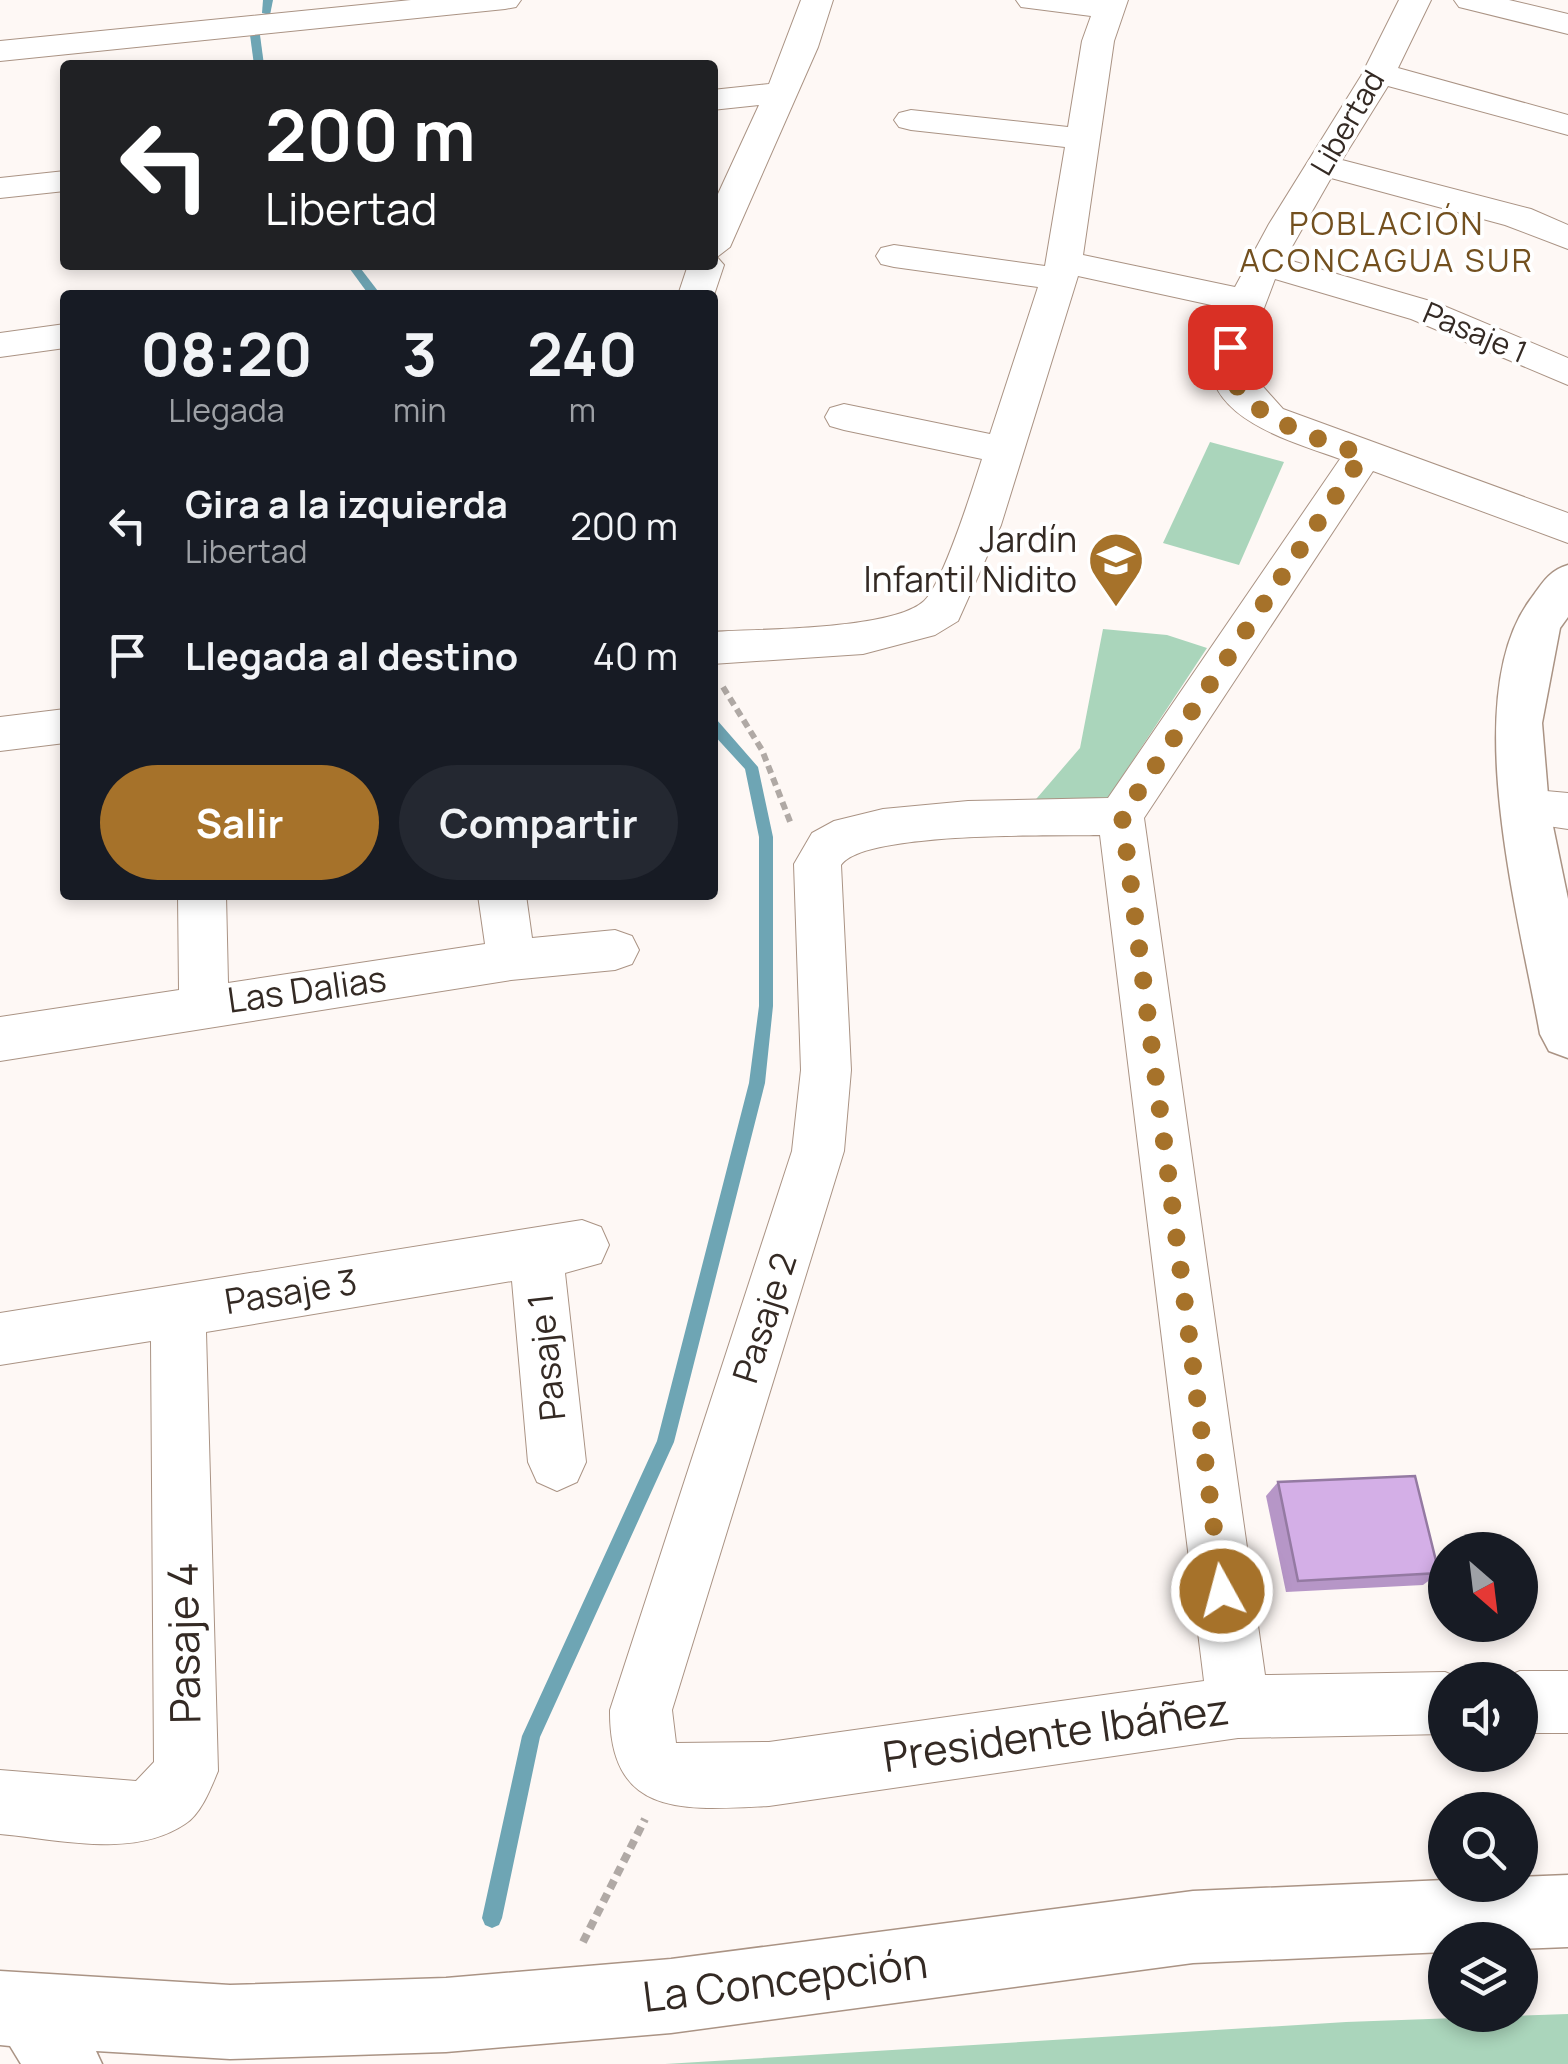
<!DOCTYPE html>
<html lang="es">
<head>
<meta charset="utf-8">
<style>
  :root { --surface:#171b24; --page:#242831; --text:#f1f3f6; --muted:#9ea1a6; --accent:#a6722a }
  body { margin:0; font-family:Manrope,sans-serif; background:var(--page); color:var(--text); height:100vh; display:flex; flex-direction:column; font-size:38px; white-space:nowrap }
  * { box-sizing:border-box; margin:0 }
  p { font-size:32px; color:var(--muted) }
  .icon { flex:none; width:55px; height:55px; fill:none; stroke:currentColor; stroke-width:2; stroke-linecap:round; stroke-linejoin:round }
  .map { position:relative; flex:1; overflow:hidden }
  .details { position:absolute; left:60px; top:290px; width:658px; height:610px; display:flex; flex-direction:column; background:var(--surface); border-radius:10px; box-shadow:0 5px 15px #0003 }
  .details>* { flex:none }
  .guide { position:absolute; left:60px; top:60px; width:658px; height:210px; border-radius:10px; box-shadow:0 5px 15px #0003; background:#202124; color:#fff; overflow:hidden }
  .needle { width:65px; rotate:152deg }
  .tools { position:absolute; left:1428px; top:1532px; display:grid; gap:20px }
  .tools a { display:grid; place-items:center; width:110px; height:110px; border-radius:50%; background:var(--surface); box-shadow:0 5px 15px #0003; font-size:50px }
  .pin { position:absolute; display:grid; place-items:center; width:85px; height:85px; color:#fff; margin:-42px; border-radius:20px; box-shadow:0 5px 15px #0006 }
  .me { position:absolute; width:110px; margin:-55px; rotate:353deg; stroke-linejoin:round; filter:drop-shadow(0 0 8px #0008) }
  .turn { display:flex; align-items:center; gap:35px; height:210px; padding:0 40px; font-size:45px }
  .turn .icon { width:130px; height:130px; stroke-width:2.5 }
  .turn b { display:block; font-size:70px; line-height:85px }
  .eta { display:flex; justify-content:space-evenly; align-items:center; height:170px; text-align:center }
  .eta b { font-size:60px; font-weight:700; line-height:70px }
  .cta { display:flex; gap:20px; margin-top:auto; padding:20px 40px }
  .cta a { flex:1; height:115px; border-radius:60px; background:var(--accent); color:#fff; font-size:40px; font-weight:700; line-height:115px; text-align:center }
  .cta a+a { background:var(--page); color:var(--text) }
  ul { padding:0; list-style:none }
  li { display:flex; align-items:center; gap:30px; height:130px; padding:0 40px }
  li div { flex:1 }
  li b { display:block; font-size:38px }
  li em { font-style:normal }
  .map>svg:first-child { display:block }
  .green { fill:#aad5bb }
  .lines { fill:none; stroke-linecap:round; stroke-linejoin:round }
  .stream { fill:#6ea5b4; fill-rule:evenodd }
  .street-casing { stroke:#aa9384; stroke-width:2 }
  .secondary-casing { stroke:#aa9384; stroke-width:3 }
  .path-far1 { stroke:#b0a9a5; stroke-width:6; stroke-dasharray:8 5; stroke-linecap:butt }
  .path { stroke:#b0a9a5; stroke-width:8; stroke-dasharray:9 6; stroke-linecap:butt }
  .street { fill:#fff; fill-rule:evenodd }
  .secondary { fill:#fff; fill-rule:evenodd }
  .wall { fill:#b696c7 }
  .building { fill:#d4afe7; stroke:#947aa2; stroke-width:2.5 }
  .route { stroke:#a6722a; stroke-width:18; stroke-dasharray:0 32.4 }
  .labels { text-anchor:middle; stroke-width:8; stroke-linejoin:round; paint-order:stroke }
  .far-street-label { font-size:30px; fill:#342a24; stroke:#fff }
  .far-neighbourhood-label { font-size:32px; letter-spacing:2.5px; fill:#73501f; stroke:#fff }
  .poi-label { font-size:35px; fill:#342a24; stroke:#fff; text-anchor:end }
  .street-label { font-size:35px; fill:#342a24; stroke:#fff }
  .near-street-label { font-size:42px; fill:#342a24; stroke:#fff }
</style>
</head>
<body>
<div class="map">
<svg width="1568" height="2064" viewBox="0 0 1568 2064">
  <rect width="100%" height="100%" fill="#fef8f5"/>
  <g class="green">
    <path d="M1210 442 1284 462 1239 565 1163 543Z"/>
    <path d="M1103 629 1167 635 1207 648 1106 801 1031 805 1080 748Z"/>
    <path d="M1568 2014V2064H665L1346 2022Z"/>
  </g>
  <g class="lines">
    <g class="stream">
      <path d="M263 0H273L270 15 262 13Z"/>
      <path d="M255 32 260 35 264 65H254L250 35Z"/>
      <path d="M347 265H358L381 295H369Z"/>
      <path d="M712 719 717 720 758 767 773 837V1006L765 1083 674 1442 540 1737 502 1918 499 1925 492 1928 485 1925 482 1918 522 1736 657 1441 749 1083 759 1006V837L745 769 712 733Z"/>
    </g>
    <g class="street-casing">
      <g id="street">
        <path d="M411 0H521L516 7 505 9 0 61V41Z"/>
        <path d="M801 0H833L818 47 730 247 717 257 724 265 714 295H678L688 265H712V207L759 105 712 110V90L769 84Z"/>
        <path d="M1016 0H1128L1114 41 1083 255 1235 287 1269 224 1361 76 1399 0H1431L1398 68 1568 115V135L1388 86 1342 160 1531 209 1568 225V249L1505 225 1331 178 1285 259 1437 303 1568 358V385L1411 319 1275 279 1250 345 1249 371 1283 409 1568 513V543L1373 471 1144 818 1265 1675 1445 1672 1464 1680H1445V1734L1238 1738 769 1806C685 1810 609 1819 610 1710L792 1151 801 1070 794 864 812 833 834 821 883 809 968 801 1108 798 1340 459C1299 444 1216 422 1211 369 1209 348 1218 328 1225 308L1078 276 1001 525 958 621 935 635 863 654 712 664V632C758 629 893 630 924 601 943 584 973 487 982 459L844 430 830 426 825 417 830 408 844 404 990 434 1038 287 894 267 881 264 876 256 881 248 894 245 1045 266 1065 147 911 130 899 127 894 120 899 113 911 110 1068 127 1082 41 1091 16 1021 7ZM1100 835 1204 1681 769 1742 676 1743 672 1710 844 1151 851 1070 841 865C864 831 1054 836 1100 835Z"/>
        <path d="M1454 0H1509L1568 14V34L1459 7Z"/>
        <path d="M65 171V191L0 198V178Z"/>
        <path d="M65 324V348L0 357V333Z"/>
        <path d="M65 709V743L0 751V717Z"/>
        <path d="M1524 789 1568 793V829L1508 820 1501 807 1508 794Z"/>
        <path d="M178 895H226L228 983 485 944 478 895H526L532 938 615 930 632 936 639 950 632 964 615 970 511 980 0 1061V1017L179 990Z"/>
        <path d="M582 1220 601 1227 609 1245 601 1263 565 1273 586 1462 577 1482 557 1491 537 1482 528 1462 512 1281 206 1332 218 1771C211 1788 201 1814 185 1824 133 1859 58 1839 0 1834V1770L136 1781 154 1762 151 1341 0 1365V1313Z"/>
        <path d="M1520 1671H1568V1733H1520V1680H1498Z"/>
      </g>
    </g>
    <g class="secondary-casing">
      <g id="secondary">
        <path d="M1568 565V617L1560 628 1542 723 1549 807 1568 899V1058L1549 1051 1540 1034C1520 920 1458 698 1530 600 1542 584 1548 571 1568 565Z"/>
        <path d="M1568 1875V1947L1520 1949V1940H1445V1952L1193 1963 671 2033 446 2052 230 2059 96 2051 102 2064H21L10 2046 0 2045V1971L230 1985 446 1978 671 1959 1193 1891 1445 1880V1885H1520V1877Z"/>
      </g>
    </g>
    <path class="path-far1" d="M723 687 762 750 791 824"/>
    <path class="path" d="M583 1942 645 1819"/>
    <use href="#street" class="street"/>
    <use href="#secondary" class="secondary"/>
  </g>
  <path class="wall" d="M1278 1482 1439 1573 1423 1585 1286 1592 1266 1496Z"/>
  <path class="building" d="M1415 1476 1439 1573 1298 1581 1278 1482Z"/>
  <g class="lines">
    <path class="route" d="M1222 1591 1122 816 1363 455C1322 439 1244 419 1230 371 1228 364 1230 354 1230 347"/>
  </g>
  <defs>
    <g id="school-pin" transform="scale(2.875)"><path d="M0 17L-7.5 6A9.5 9.5 0 1 1 7.5 6Z" fill="#a6722a" stroke="#fff"/><path d="M0-5L7-2L0 1L-7-2ZM-4 1L0 2.5L4 1V4Q0 6-4 4Z" fill="#fff"/></g>
  </defs>
  <g fill-rule="evenodd">
    <use href="#school-pin" x="1116" y="560"/>
  </g>
  <g class="labels">
    <g class="far-street-label">
      <text transform="translate(1348 123) rotate(-60)" y="10">Libertad</text>
      <text transform="translate(1475 333) rotate(23)" y="10">Pasaje 1</text>
    </g>
    <g class="far-neighbourhood-label">
      <text x="1387" y="235">POBLACIÓN<tspan x="1387" dy="37">ACONCAGUA SUR</tspan></text>
    </g>
    <g class="poi-label">
      <text x="1077" y="552">Jardín<tspan x="1077" dy="40">Infantil Nidito</tspan></text>
    </g>
    <g class="street-label">
      <text transform="translate(307 990) rotate(-8)" y="12">Las Dalias</text>
      <text transform="translate(291 1292) rotate(-9)" y="12">Pasaje 3</text>
      <text transform="translate(765 1318) rotate(-72)" y="12">Pasaje 2</text>
      <text transform="translate(547 1357) rotate(-96)" y="12">Pasaje 1</text>
    </g>
    <g class="near-street-label">
      <text transform="translate(184 1643) rotate(-91)" y="15">Pasaje 4</text>
      <text transform="translate(1056 1733) rotate(-8)" y="15">Presidente Ibáñez</text>
      <text transform="translate(785 1980) rotate(-7)" y="15">La Concepción</text>
    </g>
  </g>
</svg>
<div class="tools">
<a><svg class="needle" viewBox="-14 -14 28 28"><path d="M0-13l5 13h-10z" fill="#e53935"/><path d="M0 13l5-13h-10z" fill="#9ea1a6"/></svg></a>
<a><svg class="icon" aria-label="sound" viewBox="0 0 24 24"><path d="M4 9h4l5-4v14l-5-4H4zM17 9q2 3 0 6"/></svg></a>
<a><svg class="icon" aria-label="search" viewBox="0 0 24 24"><circle cx="10" cy="10" r="6"/><path d="M15 15l6 6"/></svg></a>
<a><svg class="icon" aria-label="layers" viewBox="0 0 24 24"><path d="M12 4l9 5-9 5-9-5zM3 14l9 5 9-5"/></svg></a>
</div>
<div class="pin" style="left:1230px;top:347px;background:#d93025"><svg class="icon" aria-label="arrive" viewBox="0 0 24 24"><path d="M6 21V4h12l-3 4 3 4H6"/></svg></div>
<svg class="me" style="left:1222px;top:1591px" viewBox="-20 -20 40 40"><circle r="17" fill="#a6722a" stroke="#fff" stroke-width="3"/><path d="M0-11L8 9 0 5-8 9z" fill="#fff"/></svg>
<div class="guide">
<div class="turn"><svg class="icon" aria-label="left" viewBox="0 0 24 24"><path d="M17 20v-9H6M10 6l-5 5 5 5"/></svg><div><b>200 m</b>Libertad</div></div>
</div>
<section class="details">
<div class="eta">
<div><b>08:20</b><p>Llegada</p></div>
<div><b>3</b><p>min</p></div>
<div><b>240</b><p>m</p></div>
</div>
<ul>
<li><svg class="icon" aria-label="left" viewBox="0 0 24 24"><path d="M17 20v-9H6M10 6l-5 5 5 5"/></svg><div><b>Gira a la izquierda</b><p>Libertad</p></div><em>200 m</em></li>
<li><svg class="icon" aria-label="arrive" viewBox="0 0 24 24"><path d="M6 21V4h12l-3 4 3 4H6"/></svg><div><b>Llegada al destino</b></div><em>40 m</em></li>
</ul>
<div class="cta"><a>Salir</a><a>Compartir</a></div>
</section>
</div>
</body>
</html>
